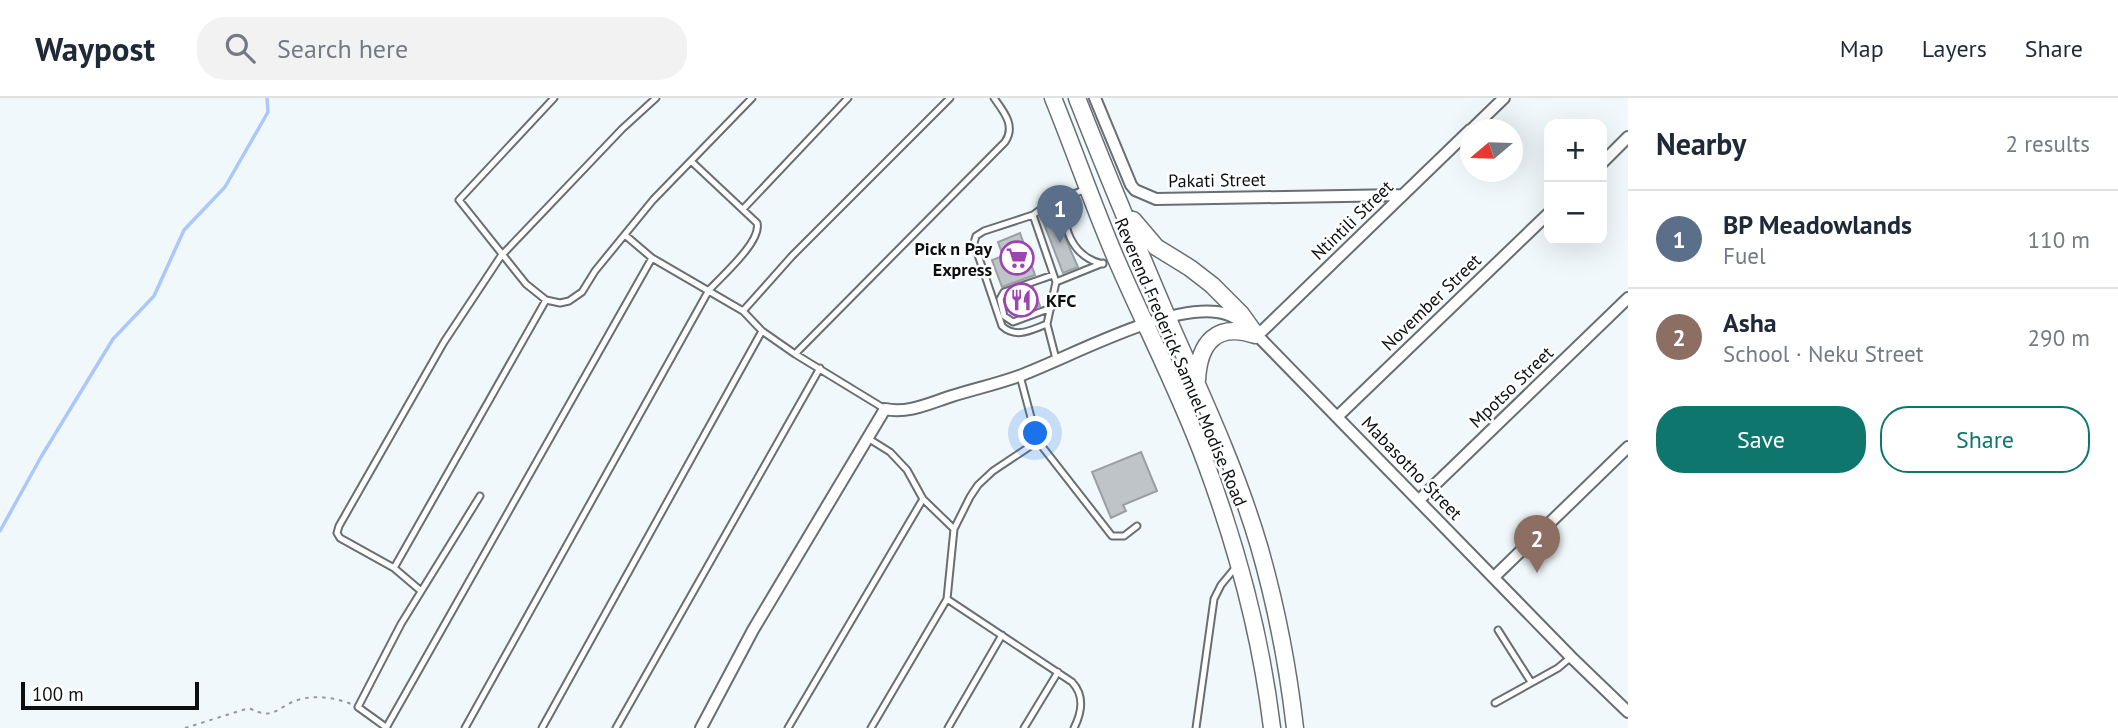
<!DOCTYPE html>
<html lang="en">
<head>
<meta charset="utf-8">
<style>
  :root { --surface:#fff; --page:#f2f2f3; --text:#1f2937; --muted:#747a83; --line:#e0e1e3; --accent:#0f766e }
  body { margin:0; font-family:"PT Sans",sans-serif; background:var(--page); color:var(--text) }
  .controls { position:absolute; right:21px; top:21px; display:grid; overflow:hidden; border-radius:14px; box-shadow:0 7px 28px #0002 }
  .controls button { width:63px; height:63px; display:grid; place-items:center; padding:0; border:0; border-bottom:2px solid var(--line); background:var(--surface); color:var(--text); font:35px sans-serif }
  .compass { position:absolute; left:1460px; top:21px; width:63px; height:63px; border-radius:50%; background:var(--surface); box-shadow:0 7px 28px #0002; rotate:251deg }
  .scale { position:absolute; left:21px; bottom:18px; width:178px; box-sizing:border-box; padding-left:7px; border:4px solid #0c0f10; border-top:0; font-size:19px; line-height:24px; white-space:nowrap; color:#0c0f10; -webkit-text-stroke:5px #fff; paint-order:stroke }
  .you { position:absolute; left:1036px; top:336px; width:24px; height:24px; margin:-18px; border:5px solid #fff; border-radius:50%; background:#1a73e8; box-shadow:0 0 0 10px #1a73e833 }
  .badge { display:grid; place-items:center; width:46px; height:46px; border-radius:50%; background:var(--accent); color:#fff; font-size:23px; font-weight:700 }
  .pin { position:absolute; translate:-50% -58px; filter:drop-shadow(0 2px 4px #0008) }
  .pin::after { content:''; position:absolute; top:37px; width:24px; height:21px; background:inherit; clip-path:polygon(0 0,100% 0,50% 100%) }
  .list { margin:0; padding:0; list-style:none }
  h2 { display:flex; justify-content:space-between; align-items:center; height:91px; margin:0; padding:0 28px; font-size:30px }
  h2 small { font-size:23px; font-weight:400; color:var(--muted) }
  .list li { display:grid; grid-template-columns:46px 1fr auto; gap:21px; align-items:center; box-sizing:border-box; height:98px; padding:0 28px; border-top:2px solid var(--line) }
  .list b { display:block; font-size:26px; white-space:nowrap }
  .list p { margin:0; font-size:23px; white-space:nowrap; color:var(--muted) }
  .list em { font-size:23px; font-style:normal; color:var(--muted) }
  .actions { display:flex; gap:14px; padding:21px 28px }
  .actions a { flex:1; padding:16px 0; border:2px solid var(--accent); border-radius:28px; text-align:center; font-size:24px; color:var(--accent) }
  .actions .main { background:var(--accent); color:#fff }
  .icon { flex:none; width:38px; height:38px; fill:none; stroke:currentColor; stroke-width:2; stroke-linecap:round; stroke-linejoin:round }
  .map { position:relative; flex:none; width:1628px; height:630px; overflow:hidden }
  header { display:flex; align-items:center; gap:42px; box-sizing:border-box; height:98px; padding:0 35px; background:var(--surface); border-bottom:2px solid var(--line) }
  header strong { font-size:33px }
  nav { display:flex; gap:38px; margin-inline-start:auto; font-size:24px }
  .search { width:490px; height:63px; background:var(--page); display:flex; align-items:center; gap:18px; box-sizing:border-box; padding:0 24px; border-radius:28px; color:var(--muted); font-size:26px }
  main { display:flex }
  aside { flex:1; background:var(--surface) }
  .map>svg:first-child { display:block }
</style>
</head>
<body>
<header>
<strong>Waypost</strong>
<div class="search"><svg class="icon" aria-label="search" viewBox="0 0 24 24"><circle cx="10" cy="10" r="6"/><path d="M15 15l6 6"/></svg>Search here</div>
<nav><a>Map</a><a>Layers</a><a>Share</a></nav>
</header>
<main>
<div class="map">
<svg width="1628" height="630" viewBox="0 0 1628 630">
  <rect width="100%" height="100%" fill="#f0f8fb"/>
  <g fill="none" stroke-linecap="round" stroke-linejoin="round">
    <path stroke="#acc8fb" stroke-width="3.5" d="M0 433 41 359 113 241 154 198 184 132 225 89 268 14 267 0"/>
  </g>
  <path fill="#bfc4c9" stroke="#9a9fa3" stroke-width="2" d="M1055 110 1066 142 1078 169 1063 175 1041 118Z
    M1020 135 1035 177 1002 189 992 162 1003 158 998 144Z
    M1033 189 1040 208 1016 216 1014 208 1008 210 1006 202 1008 198Z
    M1141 354 1157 393 1123 407 1126 413 1111 420 1092 374Z"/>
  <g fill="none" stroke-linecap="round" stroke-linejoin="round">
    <defs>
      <path id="service" d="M554 0 459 102 526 186 546 202 560 205 569 203 582 194 595 173 653 102 752 0
        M1068 99C1059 127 1072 159 1103 166
        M743 111 848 0
        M1033 117 984 133 976 138 974 145 1002 228C1016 241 1031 232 1047 226
        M625 137 652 160 743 213 762 233 795 256 885 311
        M1056 184 1103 165
        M1051 210 1013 224 1004 218 1000 201 1004 194 1053 177
        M743 213 792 158 950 0
        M795 256 1005 44C1016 28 1004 14 994 0
        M1056 261 1047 226 1056 184 1033 117 1045 108 1086 91
        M866 339 890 354 907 372 923 401 954 431
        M1037 342 1112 438H1124L1137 428
        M394 470 546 202
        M421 493 394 470 340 440 337 435 339 428 444 244 501 158 622 31 656 0
        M947 501 1072 584C1085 598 1082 614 1074 630
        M1498 532 1531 584
        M1495 605 1558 570 1571 559
        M386 630 652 160
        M387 630 358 609 401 526 480 398
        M465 630 709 192C722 178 762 143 757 125L691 63
        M542 630 762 233
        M616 630 820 270
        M788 630 923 401
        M871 630 947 501 954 431 970 399 978 387 993 373 1032 347 1037 342 1020 278
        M948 630 1002 537
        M1024 630 1058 574
        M1196 630 1214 501 1221 487 1235 470"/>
      <path id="minor" d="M1095 0 1131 87 1135 92 1156 101 1403 97
        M1471 32 1504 0
        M1602 65 1628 39
        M1257 238 1470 32
        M1337 319 1549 115
        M1419 402 1628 200
        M1494 479 1628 349
        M701 630 753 532 885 311C908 316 930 305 952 298 974 291 997 286 1019 278 1070 259 1164 207 1217 214 1233 216 1242 224 1254 234L1571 559 1628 614"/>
      <path id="secondary" d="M1053 0C1075 54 1094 110 1117 163 1146 230 1180 295 1205 363 1237 449 1261 538 1272 630
        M1077 0C1106 74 1137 148 1168 221 1201 296 1236 370 1259 448 1276 507 1288 569 1295 630
        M1133 122 1156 149 1190 170 1212 187 1241 216 1254 234
        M1197 282C1199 245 1216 224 1255 237"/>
    </defs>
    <use href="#service" stroke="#686e71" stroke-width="9"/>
    <use href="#minor" stroke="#686e71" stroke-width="14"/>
    <use href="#secondary" stroke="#686e71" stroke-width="19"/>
    <path stroke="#949a9d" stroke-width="2" stroke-dasharray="3.5 5" stroke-linecap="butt" d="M185 630 249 610C276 624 277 607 301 601 317 597 336 600 351 606"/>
    <use href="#service" stroke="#fff" stroke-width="5"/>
    <use href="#minor" stroke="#fff" stroke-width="10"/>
    <use href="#secondary" stroke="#fff" stroke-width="16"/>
  </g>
  <defs>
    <symbol id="supermarket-ring" viewBox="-11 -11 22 22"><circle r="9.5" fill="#fff" stroke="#9c44b0" stroke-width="1.5"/><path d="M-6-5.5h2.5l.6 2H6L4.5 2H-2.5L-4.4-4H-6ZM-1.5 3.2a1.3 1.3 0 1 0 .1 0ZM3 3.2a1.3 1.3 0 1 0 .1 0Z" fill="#9c44b0"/></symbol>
    <symbol id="restaurant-ring" viewBox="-11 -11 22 22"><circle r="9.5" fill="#fff" stroke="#9c44b0" stroke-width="1.5"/><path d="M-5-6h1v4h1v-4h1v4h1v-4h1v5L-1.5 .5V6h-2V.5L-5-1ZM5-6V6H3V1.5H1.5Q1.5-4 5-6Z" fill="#9c44b0"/></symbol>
  </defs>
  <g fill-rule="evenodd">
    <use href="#supermarket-ring" x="998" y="141" width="38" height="38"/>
    <use href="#restaurant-ring" x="1002" y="183" width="38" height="38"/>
  </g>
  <g text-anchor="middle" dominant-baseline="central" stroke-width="5" stroke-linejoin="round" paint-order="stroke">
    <g font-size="18" fill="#0c0f10" stroke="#fff">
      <text transform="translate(1217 82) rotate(-1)">Pakati Street</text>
      <text transform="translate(1352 122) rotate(-44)">Ntintili Street</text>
      <text transform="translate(1431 204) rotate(-44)">November Street</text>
      <text transform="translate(1181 264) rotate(67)">Reverend Frederick Samuel Modise Road</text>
      <text transform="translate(1511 289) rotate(-44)">Mpotso Street</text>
      <text transform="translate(1412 370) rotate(46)">Mabasotho Street</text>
    </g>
    <g font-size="18" font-weight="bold" fill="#0c0f10" stroke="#fff" text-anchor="end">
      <text x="992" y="150">Pick n Pay<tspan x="992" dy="21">Express</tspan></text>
      <text x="1046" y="202" text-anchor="start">KFC</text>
    </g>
  </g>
</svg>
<div class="controls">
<button>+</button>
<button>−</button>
</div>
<svg class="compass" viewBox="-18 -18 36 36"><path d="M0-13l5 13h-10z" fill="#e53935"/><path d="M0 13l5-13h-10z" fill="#747a83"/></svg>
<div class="scale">100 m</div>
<div class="you"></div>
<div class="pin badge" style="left:1060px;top:145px;background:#5c6f8a">1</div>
<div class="pin badge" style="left:1537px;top:475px;background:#8d6e63">2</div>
</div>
<aside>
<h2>Nearby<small>2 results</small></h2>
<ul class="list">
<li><span class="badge" style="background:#5c6f8a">1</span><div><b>BP Meadowlands</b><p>Fuel</p></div><em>110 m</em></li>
<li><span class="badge" style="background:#8d6e63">2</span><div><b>Asha</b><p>School · Neku Street</p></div><em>290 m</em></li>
</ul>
<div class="actions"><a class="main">Save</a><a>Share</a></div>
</aside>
</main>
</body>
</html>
